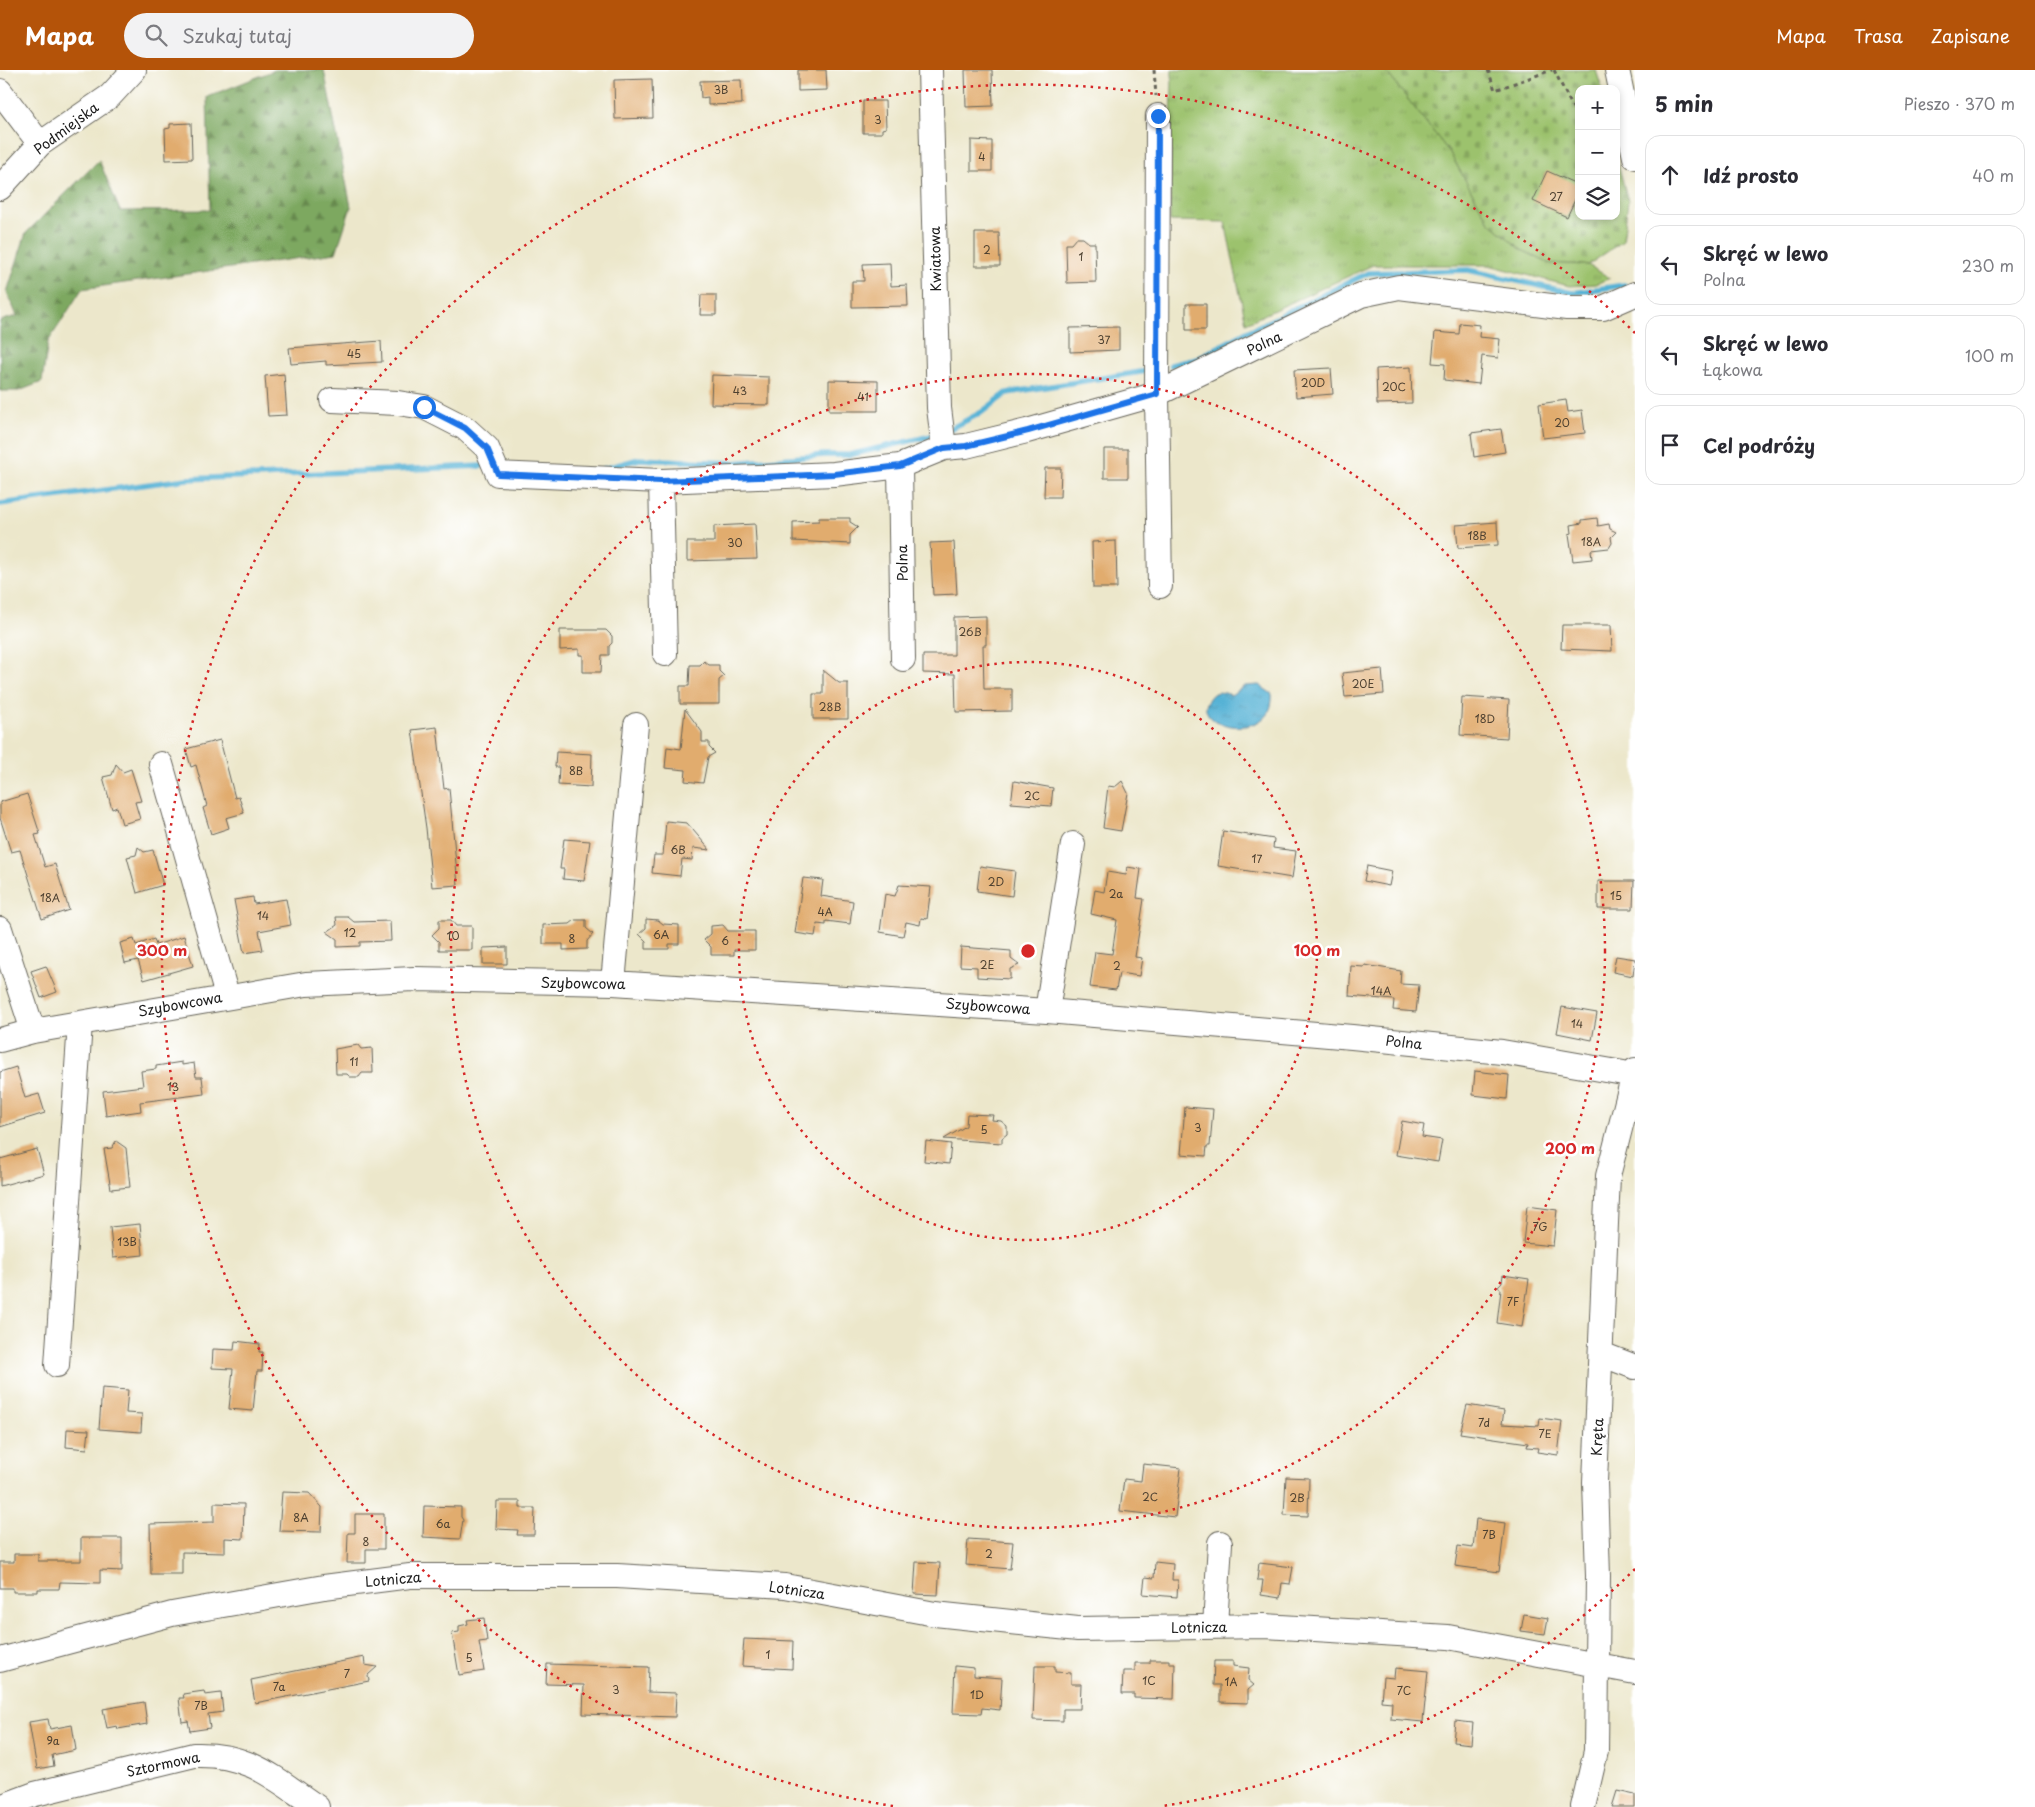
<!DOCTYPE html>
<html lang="pl">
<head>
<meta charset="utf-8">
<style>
  :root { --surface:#fff; --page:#f2f2f3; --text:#2b2b33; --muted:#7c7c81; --line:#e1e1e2; --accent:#b45309 }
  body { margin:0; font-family:"Playpen Sans",sans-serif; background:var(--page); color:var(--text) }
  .controls { position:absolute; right:15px; top:15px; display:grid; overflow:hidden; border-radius:10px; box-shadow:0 2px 8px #0003 }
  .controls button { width:45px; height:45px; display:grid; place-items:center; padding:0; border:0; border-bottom:1px solid var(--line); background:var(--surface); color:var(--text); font:25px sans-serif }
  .stop { position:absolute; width:15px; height:15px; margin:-11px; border:4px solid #1a73e8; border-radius:50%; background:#fff }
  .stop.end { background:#1a73e8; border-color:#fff; box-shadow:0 1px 5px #0008 }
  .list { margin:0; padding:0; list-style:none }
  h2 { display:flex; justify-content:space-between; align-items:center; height:65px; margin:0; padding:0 20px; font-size:21px }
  h2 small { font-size:16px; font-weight:400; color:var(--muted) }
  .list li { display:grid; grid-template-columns:32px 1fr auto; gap:15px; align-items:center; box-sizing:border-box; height:80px; margin:0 10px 10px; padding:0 10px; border:1px solid var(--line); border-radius:15px }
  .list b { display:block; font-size:19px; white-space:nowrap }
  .list p { margin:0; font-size:16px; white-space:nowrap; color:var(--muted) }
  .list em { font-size:16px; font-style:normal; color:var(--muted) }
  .icon { flex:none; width:28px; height:28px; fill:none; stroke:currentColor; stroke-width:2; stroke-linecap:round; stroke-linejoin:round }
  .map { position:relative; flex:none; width:1635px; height:1737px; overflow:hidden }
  header { display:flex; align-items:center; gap:30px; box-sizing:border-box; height:70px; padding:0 25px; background:var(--accent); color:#fff }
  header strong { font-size:24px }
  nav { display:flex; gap:28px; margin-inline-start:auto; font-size:18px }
  .search { width:350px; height:45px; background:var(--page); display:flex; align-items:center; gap:12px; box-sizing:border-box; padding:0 18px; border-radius:28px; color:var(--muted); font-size:19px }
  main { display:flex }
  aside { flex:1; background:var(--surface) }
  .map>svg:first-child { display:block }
</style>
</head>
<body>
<header>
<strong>Mapa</strong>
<div class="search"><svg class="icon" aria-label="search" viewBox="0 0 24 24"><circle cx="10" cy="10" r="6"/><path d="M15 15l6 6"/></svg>Szukaj tutaj</div>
<nav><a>Mapa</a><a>Trasa</a><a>Zapisane</a></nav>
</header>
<main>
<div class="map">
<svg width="1635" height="1737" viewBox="0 0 1635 1737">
  <defs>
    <pattern id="grass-tufts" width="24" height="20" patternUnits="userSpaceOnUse" patternTransform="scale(1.25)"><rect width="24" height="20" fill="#9cc26d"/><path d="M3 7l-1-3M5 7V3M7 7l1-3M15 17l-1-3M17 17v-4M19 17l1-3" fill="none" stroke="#86a65e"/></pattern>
    <pattern id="forest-firs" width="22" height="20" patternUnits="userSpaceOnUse" patternTransform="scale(1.25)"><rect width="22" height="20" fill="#7da860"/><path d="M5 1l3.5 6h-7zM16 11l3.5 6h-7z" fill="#66884e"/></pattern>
    <pattern id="cemetery-stones" width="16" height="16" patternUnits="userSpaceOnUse" patternTransform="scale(1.25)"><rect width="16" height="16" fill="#9cc26d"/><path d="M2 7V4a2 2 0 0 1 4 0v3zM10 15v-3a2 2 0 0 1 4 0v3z" fill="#86a65e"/></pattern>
    <pattern id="water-ripples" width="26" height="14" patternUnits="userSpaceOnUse" patternTransform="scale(1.25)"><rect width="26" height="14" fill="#57b2d5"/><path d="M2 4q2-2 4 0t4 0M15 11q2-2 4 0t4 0" fill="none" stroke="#4b98b6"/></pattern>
  </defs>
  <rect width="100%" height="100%" fill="#fff"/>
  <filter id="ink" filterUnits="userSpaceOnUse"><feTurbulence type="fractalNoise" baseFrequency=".02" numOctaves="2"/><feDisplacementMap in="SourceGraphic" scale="10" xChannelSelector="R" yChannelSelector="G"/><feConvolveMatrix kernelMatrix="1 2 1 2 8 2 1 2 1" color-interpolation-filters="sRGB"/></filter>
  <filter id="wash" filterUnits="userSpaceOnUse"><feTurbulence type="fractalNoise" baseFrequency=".0096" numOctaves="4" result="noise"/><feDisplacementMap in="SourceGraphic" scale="20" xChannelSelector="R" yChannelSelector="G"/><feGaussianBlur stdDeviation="1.12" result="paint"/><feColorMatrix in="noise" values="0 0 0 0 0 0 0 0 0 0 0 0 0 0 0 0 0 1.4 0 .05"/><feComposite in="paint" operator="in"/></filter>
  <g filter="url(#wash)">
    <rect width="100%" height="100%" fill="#ece7cb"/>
    <path fill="url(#grass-tufts)" stroke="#5c6f44" d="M1172 0H1385L1450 83 1489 152 1522 180 1548 193 1588 195 1610 208 1596 214 1569 216 1489 195H1373L1246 253 1225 152 1170 151Z"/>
    <path fill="url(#forest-firs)" stroke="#4c623e" d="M275 0H324L351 137 336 183 82 219 48 272 42 312 19 321H0V251L17 246 7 222 26 163 99 90 120 141 210 140 207 27Z"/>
    <path fill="url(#cemetery-stones)" stroke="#5c6f44" d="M1385 0H1596L1602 19H1579V146H1616V87L1628 131 1623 171 1588 195 1548 193 1522 180 1489 152 1450 83Z"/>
    <path fill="url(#water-ripples)" stroke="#3a6778" d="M1259 615 1272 624C1276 675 1186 658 1210 627 1215 620 1223 622 1231 625L1245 616Z"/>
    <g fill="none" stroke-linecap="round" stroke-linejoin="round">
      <path stroke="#57b2d5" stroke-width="5.5" d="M1171 295 1196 289 1249 261 1368 203 1468 200 1572 223 1624 215
        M952 358 982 342 1007 323 1147 301
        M603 399 639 389 733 393 824 385H849L931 366
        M0 434 187 409 482 396"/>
    </g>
    <g id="blocks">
      <path fill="#e1ac6e" d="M798 0H826L827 20 798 21Z
        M965 0H992L993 36 966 37Z
        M652 9 653 48 615 49 614 10Z
        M741 10 742 34 708 35V27L701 28 700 11Z
        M863 31H885L886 58 882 59V63H863Z
        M191 53 192 89 166 90 165 59 170 58V54Z
        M971 70 992 71V101H971Z
        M1547 101 1579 115V121L1567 147 1533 131Z
        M975 163H999L1000 196H975Z
        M1076 168H1083L1089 173H1095L1096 212 1067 213 1066 174H1071Z
        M890 193 891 216 907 215 908 236 852 237V211H864L863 194Z
        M701 225H716V245H700Z
        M1186 234H1206V260H1186Z
        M1460 253 1480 255 1479 267 1500 269 1498 288 1482 286 1479 314 1444 310 1445 294 1432 293 1435 262 1459 264Z
        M1119 257V280L1070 282V258Z
        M381 271 382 292 326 295V291L291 294 289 278Z
        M1411 297 1412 333 1377 334 1376 299Z
        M1331 298 1333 324 1296 327 1294 300Z
        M284 304 287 345 268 346 265 306Z
        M712 305 769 307V335L711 334Z
        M829 310 878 311V341H829Z
        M1566 330 1568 342 1582 340 1585 363 1543 368 1539 334Z
        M1501 359 1505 382 1474 387 1471 363Z
        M1104 379H1128V408H1104Z
        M1045 398H1061L1060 427H1044Z
        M819 448H850V452L858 457 850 465V474L793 471V452L819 451Z
        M1597 448 1598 456 1609 454 1610 459 1616 462 1611 467 1612 473 1609 478 1591 480 1592 489 1573 491 1569 464 1572 463 1571 455 1582 453V450Z
        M1497 452 1498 475 1458 478 1456 455Z
        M755 454 757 489 687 491V472H714V456Z
        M1116 471 1117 518H1093L1092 472Z
        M954 472 957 524 933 525 930 473Z
        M986 546V575H983L984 619H1012V641L956 642 955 604 923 603V585H954V547Z
        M1562 555H1611L1612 581 1561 579Z
        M560 560H606L612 566V573L609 576V585H602L601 602H583V585H579V579L560 580Z
        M704 591 709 595H719V601L724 606 719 610V634H680V616H689L690 595H700Z
        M1382 599 1384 624 1345 627 1342 603Z
        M823 600 839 613H848V649H813V624H823Z
        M1462 627 1509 630 1507 668 1460 665Z
        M685 639 702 662V672H709V677L715 683 708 687 703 713 685 711 686 700 665 698 667 677 681 679Z
        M437 657 444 719 449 718 458 815 432 817 426 758 412 660Z
        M220 670 235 728 239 727 244 743 226 748 229 758 211 764 203 738 207 736 196 695 191 697 186 679Z
        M556 682 592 684 591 717 558 715 559 697H555Z
        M116 694 123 702 131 699 141 731 135 732 140 749 122 754 117 737 112 739 103 707 112 705Z
        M1014 711 1053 718 1051 736 1011 733Z
        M1122 711 1128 723 1121 761 1103 758 1108 716 1115 717Z
        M27 724 40 764 35 765 45 797 55 794 69 840 42 849 20 780 11 782 0 748V732Z
        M666 751 687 753 710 780 693 778 692 790 682 789 680 806 652 803 654 785H663Z
        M1223 761 1274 769 1273 778 1296 781 1292 808 1218 796Z
        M564 769 590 771 584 811 563 809 564 799H560Z
        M138 777 144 782 153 780 163 815 137 823 127 787 136 785Z
        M980 796 1015 801 1012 826 977 821Z
        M1367 796 1392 801 1389 816 1364 811Z
        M1127 797 1141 799 1137 828 1144 829 1135 887 1142 888 1139 906 1119 903 1116 920 1090 917 1095 882 1112 884 1117 850 1091 844 1095 820 1104 822 1107 802 1126 805Z
        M803 808 823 810 821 826 853 831 850 854 826 851V855L817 854 815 866 795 863Z
        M1598 811H1634L1633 839H1598Z
        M899 815 931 817 927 849 921 848 920 855 906 852 903 866 880 862 885 824 895 826Z
        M253 827 254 834 286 829 291 855 259 861 263 880 244 883 234 830Z
        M336 847H348L354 852 390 851 391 871 360 872V876L337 877V869L327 862 337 855Z
        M646 849 658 850 663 854 679 855V874H669V879H646V871L639 864 646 858Z
        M439 850H451L456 856H472V880H439V872L432 865 439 858Z
        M575 850H586V858L593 864 587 871V879L563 880V874H543V855L570 854Z
        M723 855 728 861H755V880H734V885H711V877L704 870 711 864V856Z
        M184 866 193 896 144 910 138 890 125 893 120 873 134 869 136 875 154 869 156 875Z
        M507 877V894H483V878Z
        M961 877 1011 881V889L1019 895 1010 899V909L977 907V897L960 896Z
        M1616 886 1635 889 1633 906 1613 902Z
        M1365 895 1401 901 1400 914 1419 915 1416 942 1393 940 1394 930 1349 926 1351 896 1364 897Z
        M46 896 57 922 41 928 31 901Z
        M1562 937 1597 943 1592 970 1557 963Z
        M358 975 361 979 372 978 373 1003H362L359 1007H350L347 1004H336L335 979Z
        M182 992V995L194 993 196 1007H202L204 1024 140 1032 141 1041 106 1046 103 1021 143 1016 141 1001 156 999V996Z
        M16 997 25 1028 39 1024 45 1043 0 1057V1002Z
        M1475 1001 1509 1005 1507 1029 1473 1025Z
        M1185 1037 1213 1039 1210 1076H1207L1206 1086 1181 1084Z
        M967 1044 993 1045 992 1050 1001 1051 1007 1056V1064L1002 1068V1073L944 1069 966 1056Z
        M1402 1051 1424 1055 1422 1067 1442 1070 1438 1092 1396 1085Z
        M116 1071 126 1078 130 1117 111 1119 104 1079 112 1078Z
        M926 1071 951 1074 949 1094 924 1091Z
        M37 1079 44 1104 0 1116V1089Z
        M1527 1136 1557 1140 1553 1176 1523 1173Z
        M140 1154 143 1185 113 1188 110 1157Z
        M1503 1205 1529 1209 1522 1257 1497 1253 1501 1220 1498 1216 1502 1212Z
        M235 1271 260 1274 259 1282H263L262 1301H257L253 1341 229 1339 233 1299 212 1298 213 1279 234 1280Z
        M102 1318 128 1320 126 1343 142 1344 141 1362 99 1359Z
        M1467 1335 1504 1341 1502 1354 1539 1356 1540 1348 1562 1351 1558 1385 1537 1382 1538 1378 1527 1377 1528 1373 1460 1363Z
        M67 1359 89 1360 87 1379 66 1377Z
        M1143 1394 1181 1398 1175 1447 1120 1441 1124 1409 1141 1411Z
        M1286 1407 1309 1408 1308 1446 1284 1445Z
        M282 1422 309 1423 322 1437 321 1462 279 1461Z
        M497 1431H520V1438H535L534 1465H517L518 1460 496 1459Z
        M214 1433 244 1434 243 1469 225 1468V1483L182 1482V1504H151L150 1454 214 1452Z
        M424 1436 461 1437V1447L463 1450 460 1469 423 1467Z
        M355 1444H384V1479H366V1493H347L348 1463H355Z
        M1476 1449 1505 1453 1499 1502 1455 1496 1458 1476 1473 1478Z
        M81 1468H122V1501L100 1500V1513L60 1512 59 1519H38V1522H13V1518H0V1492H14V1484H38V1491H81Z
        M968 1469 1013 1472 1010 1499 966 1495Z
        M916 1492 940 1493 938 1525 914 1524Z
        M1155 1492 1173 1494 1172 1510H1178L1177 1527 1143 1524 1145 1507 1154 1508Z
        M1259 1493 1293 1497 1290 1514 1282 1513 1280 1528 1261 1525 1263 1510H1257Z
        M1524 1544 1548 1548 1545 1564 1521 1561Z
        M484 1548 487 1571 479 1572 484 1601 459 1605 452 1563 459 1562V1556L468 1554 467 1550Z
        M744 1569 793 1571 792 1599 742 1596Z
        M364 1587 365 1595 377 1597 368 1605 369 1611 255 1633 251 1610Z
        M1150 1590H1169V1593H1175L1174 1629 1134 1628V1624H1122L1123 1601H1135V1593H1150Z
        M1214 1591H1233V1596L1249 1598 1248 1610 1254 1615 1248 1620V1633L1220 1632V1615H1213Z
        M547 1594 649 1597 648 1622 676 1623 675 1647 583 1644 584 1615 546 1614Z
        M955 1596 974 1598V1606L1002 1608 1000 1640 982 1638 981 1644 953 1643Z
        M1035 1596H1055V1602L1071 1603V1614H1081L1080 1639H1063V1651L1033 1650Z
        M1395 1598 1428 1601 1423 1652 1391 1649 1392 1632 1381 1631 1383 1607 1394 1608Z
        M204 1621 205 1625 221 1623 223 1642 208 1644 210 1658 190 1661 188 1651 182 1652 179 1628H184L183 1624Z
        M144 1632 147 1654 118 1659 117 1656 107 1658 103 1639Z
        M48 1649 50 1659 72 1655 76 1680 52 1685 54 1696 37 1699 29 1652Z
        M1455 1651 1473 1653 1471 1674 1453 1672Z
        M1617 1721 1635 1725V1737H1612Z"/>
    </g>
  </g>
  <g filter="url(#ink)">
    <use href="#blocks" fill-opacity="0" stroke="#656359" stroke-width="1"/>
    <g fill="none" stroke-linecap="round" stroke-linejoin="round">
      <defs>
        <path id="minor" d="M930 0 939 338 944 378
          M1617 0 1635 87
          M0 21 40 74
          M1158 46 1157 324 1160 516
          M0 118 40 74 110 26 134 0
          M332 330 398 333 424 337 465 358 487 378 498 404 661 411 834 404 900 396 944 378 966 376 1027 361 1157 324 1361 225 1399 217 1567 238H1603L1635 224
          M900 396 903 589
          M661 411 665 584
          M161 694 227 926
          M0 859 33 961
          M613 913 636 655
          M1047 941 1073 774
          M0 970 33 961 306 914 414 909 613 913 1047 941 1352 967 1502 982 1635 1005
          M1601 1284 1635 1297
          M57 1295 80 953
          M1215 1556 1220 1473
          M0 1590 172 1544 324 1517 410 1506H617L785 1516 935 1544 1078 1559 1264 1556 1448 1567 1635 1602
          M0 1737 35 1724 194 1685C249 1683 274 1708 317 1737
          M1583 1737 1596 1681 1598 1506 1595 1412 1608 1106 1635 1000"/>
      </defs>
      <use href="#minor" stroke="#656359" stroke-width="26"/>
      <path stroke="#656359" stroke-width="3" stroke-dasharray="4 4" stroke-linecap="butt" d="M1154 0 1156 26
        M1488 0 1495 20 1552 0
        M1554 0 1572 36 1579 45
        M1578 141 1579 140"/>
      <use href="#minor" stroke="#fff" stroke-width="24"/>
    </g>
  </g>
  <g fill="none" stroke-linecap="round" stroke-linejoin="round" filter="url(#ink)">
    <path stroke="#1a73e8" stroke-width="6" d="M424 337 465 358 487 378 498 404 661 411 834 404 900 396 944 378 966 376 1028 361 1157 324 1158 46"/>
  </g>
  <g fill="none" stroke="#d62828" stroke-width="2.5" stroke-dasharray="2.5 5">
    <circle cx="1028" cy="881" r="289"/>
    <circle cx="1028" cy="881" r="577"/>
    <path d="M1635 1499A866 866 0 0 1 1163 1736M893 1736A866 866 0 1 1 1635 263"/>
  </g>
  <g text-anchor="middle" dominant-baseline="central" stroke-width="5" stroke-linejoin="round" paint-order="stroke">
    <g font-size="11" fill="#4d4030">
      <text x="721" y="19">3B</text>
      <text x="878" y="49">3</text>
      <text x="982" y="86">4</text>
      <text x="1556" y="126">27</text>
      <text x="987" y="179">2</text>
      <text x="1081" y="186">1</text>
      <text x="1104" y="269">37</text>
      <text x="354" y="283">45</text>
      <text x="1313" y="312">20D</text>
      <text x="1394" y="316">20C</text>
      <text x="740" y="320">43</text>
      <text x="863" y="326">41</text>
      <text x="1562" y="352">20</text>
      <text x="1477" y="465">18B</text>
      <text x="1591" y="471">18A</text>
      <text x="735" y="472">30</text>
      <text x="970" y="561">26B</text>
      <text x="1363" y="613">20E</text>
      <text x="830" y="636">28B</text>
      <text x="1485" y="648">18D</text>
      <text x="576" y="700">8B</text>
      <text x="1032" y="725">2C</text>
      <text x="678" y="779">6B</text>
      <text x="1257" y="788">17</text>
      <text x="996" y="811">2D</text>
      <text x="1116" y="823">2a</text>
      <text x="1616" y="825">15</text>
      <text x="50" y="827">18A</text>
      <text x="825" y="841">4A</text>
      <text x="263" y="845">14</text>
      <text x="350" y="862">12</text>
      <text x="661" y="864">6A</text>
      <text x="453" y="865">10</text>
      <text x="572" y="868">8</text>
      <text x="725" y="870">6</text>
      <text x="987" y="894">2E</text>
      <text x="1117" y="895">2</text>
      <text x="1381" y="920">14A</text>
      <text x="1577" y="953">14</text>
      <text x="354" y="991">11</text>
      <text x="173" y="1016">13</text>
      <text x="1198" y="1057">3</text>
      <text x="984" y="1059">5</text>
      <text x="1540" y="1156">7G</text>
      <text x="127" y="1171">13B</text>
      <text x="1513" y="1231">7F</text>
      <text x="1484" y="1352">7d</text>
      <text x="1545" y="1363">7E</text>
      <text x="1150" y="1426">2C</text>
      <text x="1297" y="1427">2B</text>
      <text x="301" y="1447">8A</text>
      <text x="443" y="1453">6a</text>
      <text x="1489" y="1464">7B</text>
      <text x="366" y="1471">8</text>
      <text x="989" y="1483">2</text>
      <text x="768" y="1584">1</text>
      <text x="469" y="1587">5</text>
      <text x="347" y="1603">7</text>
      <text x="1149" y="1610">1C</text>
      <text x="1231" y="1611">1A</text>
      <text x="279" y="1616">7a</text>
      <text x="616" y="1619">3</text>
      <text x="1404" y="1620">7C</text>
      <text x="977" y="1624">1D</text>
      <text x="201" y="1635">7B</text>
      <text x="53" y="1670">9a</text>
    </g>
    <g font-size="14" fill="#1c1c1c" stroke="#fff">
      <text transform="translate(66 58) rotate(-37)">Podmiejska</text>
      <text transform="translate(935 189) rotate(-91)">Kwiatowa</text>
      <text transform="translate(1264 273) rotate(-26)">Polna</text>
      <text transform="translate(902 493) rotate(-91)">Polna</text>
      <text transform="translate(583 913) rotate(1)">Szybowcowa</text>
      <text transform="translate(180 934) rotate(-10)">Szybowcowa</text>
      <text transform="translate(988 936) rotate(4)">Szybowcowa</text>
      <text transform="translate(1404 972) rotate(6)">Polna</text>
      <text transform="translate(1597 1367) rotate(-87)">Kręta</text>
      <text transform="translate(393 1509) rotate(-5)">Lotnicza</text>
      <text transform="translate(797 1520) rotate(8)">Lotnicza</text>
      <text transform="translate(1199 1557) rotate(-1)">Lotnicza</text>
      <text transform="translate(163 1694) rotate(-12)">Sztormowa</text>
    </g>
  </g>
  <circle cx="1028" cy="881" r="8" fill="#d62828" stroke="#fff" stroke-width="2.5"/>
  <g font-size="15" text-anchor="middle" font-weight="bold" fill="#d62828" stroke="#fff" stroke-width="5" stroke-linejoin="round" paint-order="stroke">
    <text x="1317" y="886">100 m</text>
    <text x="162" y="886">300 m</text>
    <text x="1570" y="1084">200 m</text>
  </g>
</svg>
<div class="controls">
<button>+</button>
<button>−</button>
<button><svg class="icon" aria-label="layers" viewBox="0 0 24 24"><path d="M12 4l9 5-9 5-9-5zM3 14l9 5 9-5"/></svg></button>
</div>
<div class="stop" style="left:424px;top:337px"></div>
<div class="stop end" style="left:1158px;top:46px"></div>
</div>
<aside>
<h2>5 min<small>Pieszo · 370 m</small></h2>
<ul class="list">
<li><svg class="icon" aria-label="ahead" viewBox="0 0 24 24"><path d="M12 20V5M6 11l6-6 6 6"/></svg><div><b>Idź prosto</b></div><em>40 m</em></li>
<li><svg class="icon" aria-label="left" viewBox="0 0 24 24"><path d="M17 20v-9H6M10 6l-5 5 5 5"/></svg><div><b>Skręć w lewo</b><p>Polna</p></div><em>230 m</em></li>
<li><svg class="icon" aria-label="left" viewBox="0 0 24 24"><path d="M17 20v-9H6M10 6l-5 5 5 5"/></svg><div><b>Skręć w lewo</b><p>Łąkowa</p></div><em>100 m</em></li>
<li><svg class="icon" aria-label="arrive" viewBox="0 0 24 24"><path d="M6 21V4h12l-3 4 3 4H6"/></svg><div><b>Cel podróży</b></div></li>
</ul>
</aside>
</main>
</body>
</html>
